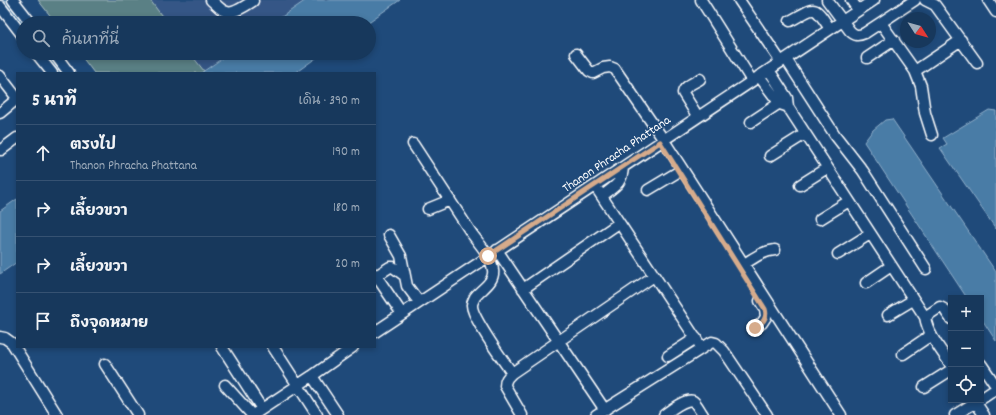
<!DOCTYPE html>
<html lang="th">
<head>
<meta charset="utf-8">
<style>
  :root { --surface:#17385c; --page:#244365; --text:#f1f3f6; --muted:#9eacbb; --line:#365272 }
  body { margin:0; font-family:Dekko,"Playpen Sans Thai",sans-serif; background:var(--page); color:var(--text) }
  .controls { position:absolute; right:12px; bottom:12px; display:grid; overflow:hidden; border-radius:0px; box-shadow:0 2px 6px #0003 }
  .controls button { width:36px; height:36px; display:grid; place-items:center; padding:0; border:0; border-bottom:1px solid var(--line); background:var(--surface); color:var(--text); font:20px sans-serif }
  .compass { position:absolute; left:900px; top:12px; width:36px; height:36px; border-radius:50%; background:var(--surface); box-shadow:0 2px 6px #0003; rotate:126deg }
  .stop { position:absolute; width:12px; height:12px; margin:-9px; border:3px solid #d6ab8b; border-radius:50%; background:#fff }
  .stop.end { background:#d6ab8b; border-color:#fff; box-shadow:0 1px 4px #0008 }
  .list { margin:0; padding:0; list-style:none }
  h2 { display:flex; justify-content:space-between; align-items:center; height:52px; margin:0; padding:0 16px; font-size:17px }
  h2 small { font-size:13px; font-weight:400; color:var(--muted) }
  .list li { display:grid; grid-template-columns:26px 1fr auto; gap:12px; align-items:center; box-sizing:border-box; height:56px; padding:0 16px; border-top:1px solid var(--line) }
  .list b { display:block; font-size:15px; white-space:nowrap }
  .list p { margin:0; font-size:13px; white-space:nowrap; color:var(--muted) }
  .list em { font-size:13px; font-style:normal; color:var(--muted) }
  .icon { flex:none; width:22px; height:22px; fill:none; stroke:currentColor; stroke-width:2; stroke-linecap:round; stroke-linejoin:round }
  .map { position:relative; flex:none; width:996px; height:415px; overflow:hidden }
  .search { position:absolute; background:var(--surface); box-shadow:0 2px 6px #0003; left:16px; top:16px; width:360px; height:44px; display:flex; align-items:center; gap:10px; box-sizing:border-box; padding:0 14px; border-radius:22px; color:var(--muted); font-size:15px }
  .panel { position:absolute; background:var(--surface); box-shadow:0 2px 6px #0003; left:16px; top:72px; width:360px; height:276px; border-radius:0px }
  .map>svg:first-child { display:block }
</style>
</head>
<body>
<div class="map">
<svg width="996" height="415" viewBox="0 0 996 415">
  <rect width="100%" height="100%" fill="#1f4a7a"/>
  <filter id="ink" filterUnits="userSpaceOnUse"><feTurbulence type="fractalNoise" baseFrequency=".025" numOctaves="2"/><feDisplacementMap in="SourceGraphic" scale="8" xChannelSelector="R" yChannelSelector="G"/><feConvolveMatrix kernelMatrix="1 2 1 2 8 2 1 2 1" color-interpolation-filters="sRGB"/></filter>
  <g filter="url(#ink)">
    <path fill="#355786" d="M150 0H306L273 23H167Z
      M190 53H230L204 71Z"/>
    <path fill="#5a8085" stroke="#acc0c2" d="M38 0H150L167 23H56Z
      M79 53H190L204 71 201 73H94Z"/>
    <path fill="#487ba6" stroke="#91b0ca" d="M306 0H400L367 23H273Z
      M230 53H323L295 73H201Z
      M989 110 996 111V229L940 148 947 144 943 138Z
      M892 119 996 272V341L981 318V298H967L864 142 873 130 885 120Z
      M17 199V262L0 274V211Z"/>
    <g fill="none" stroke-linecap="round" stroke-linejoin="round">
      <path stroke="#487ba6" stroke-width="8" d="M5 0 23 24
        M45 53 60 73"/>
      <defs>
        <path id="minor" d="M13 0 31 23
          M211 0C216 4 221 11 227 12 233 14 247 5 253 1
          M701 0 752 81
          M739 0 781 62
          M827 0 850 31C855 36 858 36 865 33L915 0
          M851 0 858 10
          M925 0 935 5 977 63
          M988 0 996 12
          M0 6 23 36
          M790 21C816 7 813 3 830 29
          M881 23 915 71
          M36 53 52 73
          M54 53 69 73
          M576 54 589 71 593 73 603 68 610 67 615 69 663 139 841 415
          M867 58 894 40
          M786 59 835 135 863 171 926 269
          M769 70 787 98 788 107 925 317C928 335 941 350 951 365
          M0 76 17 98
          M759 76 780 104 786 106
          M0 113 17 99
          M698 117 683 93C684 86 694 83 700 79
          M751 122 787 98
          M932 135 925 113 921 86 915 71 961 40
          M413 144C432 173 451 202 470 231 478 243 491 255 493 270 495 282 481 289 475 297 474 299 472 303 472 305 471 316 504 362 512 373
          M1 150 17 138
          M770 156 805 134
          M800 185 827 168
          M595 186 702 348
          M648 190 678 172
          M602 196C615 186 622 184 623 167
          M428 209 450 200
          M820 219 849 201
          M389 235 401 256 407 286 419 302
          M497 250 605 410
          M838 254 870 234
          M744 264C754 258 763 251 775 250
          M375 274 402 314
          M376 276 390 267H393L405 276
          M866 283 891 266
          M523 289 619 223
          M888 315 913 300
          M925 317 940 307 944 309 951 319
          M755 328 762 323 766 317 765 309 760 301
          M375 332 874 0
          M0 337 5 338 12 343 57 415
          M222 347 262 409
          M273 347 317 415
          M903 354 931 335
          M668 356 696 338
          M105 364 138 415
          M981 364 996 386
          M312 376 338 415
          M225 385 252 415
          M924 387 951 370
          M981 399 996 389
          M974 400 984 415
          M253 415 312 376 353 347
          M522 415 505 386C505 380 507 378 512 373L654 276
          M596 415 712 342 716 343 724 351 767 415
          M664 415C669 411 687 397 693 401 697 404 700 411 703 415
          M955 415 979 400"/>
      </defs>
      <use href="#minor" stroke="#fff" stroke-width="13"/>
      <use href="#minor" stroke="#1f4a7a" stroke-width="10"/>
    </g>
  </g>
  <g fill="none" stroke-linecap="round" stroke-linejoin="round" filter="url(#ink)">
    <path stroke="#d6ab8b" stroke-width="5" d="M488 256 660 142 765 309C768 319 762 323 755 328"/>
  </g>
  <g text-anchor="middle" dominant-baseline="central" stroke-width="3" stroke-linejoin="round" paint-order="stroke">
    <g font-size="13" fill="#fff" stroke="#1f4a7a">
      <text transform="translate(617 155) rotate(-34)">Thanon Phracha Phattana</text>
    </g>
  </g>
</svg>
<div class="controls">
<button>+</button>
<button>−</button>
<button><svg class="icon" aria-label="locate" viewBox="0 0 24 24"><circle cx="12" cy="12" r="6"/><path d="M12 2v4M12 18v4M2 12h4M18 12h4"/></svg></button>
</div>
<svg class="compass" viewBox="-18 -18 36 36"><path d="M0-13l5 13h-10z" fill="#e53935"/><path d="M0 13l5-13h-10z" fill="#9eacbb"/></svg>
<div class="stop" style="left:488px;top:256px"></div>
<div class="stop end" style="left:755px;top:328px"></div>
<div class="search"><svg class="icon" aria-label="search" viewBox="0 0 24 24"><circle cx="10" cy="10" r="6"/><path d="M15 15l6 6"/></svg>ค้นหาที่นี่</div>
<section class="panel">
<h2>5 นาที<small>เดิน · 390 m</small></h2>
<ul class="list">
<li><svg class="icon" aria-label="ahead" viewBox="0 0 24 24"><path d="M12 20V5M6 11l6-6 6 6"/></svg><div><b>ตรงไป</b><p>Thanon Phracha Phattana</p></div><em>190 m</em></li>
<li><svg class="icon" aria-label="right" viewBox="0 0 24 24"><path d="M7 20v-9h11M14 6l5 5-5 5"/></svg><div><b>เลี้ยวขวา</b></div><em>180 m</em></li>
<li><svg class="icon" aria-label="right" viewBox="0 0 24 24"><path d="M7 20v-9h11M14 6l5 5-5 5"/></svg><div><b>เลี้ยวขวา</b></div><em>20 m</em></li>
<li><svg class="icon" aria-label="arrive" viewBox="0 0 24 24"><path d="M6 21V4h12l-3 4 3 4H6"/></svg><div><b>ถึงจุดหมาย</b></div></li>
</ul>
</section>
</div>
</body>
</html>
